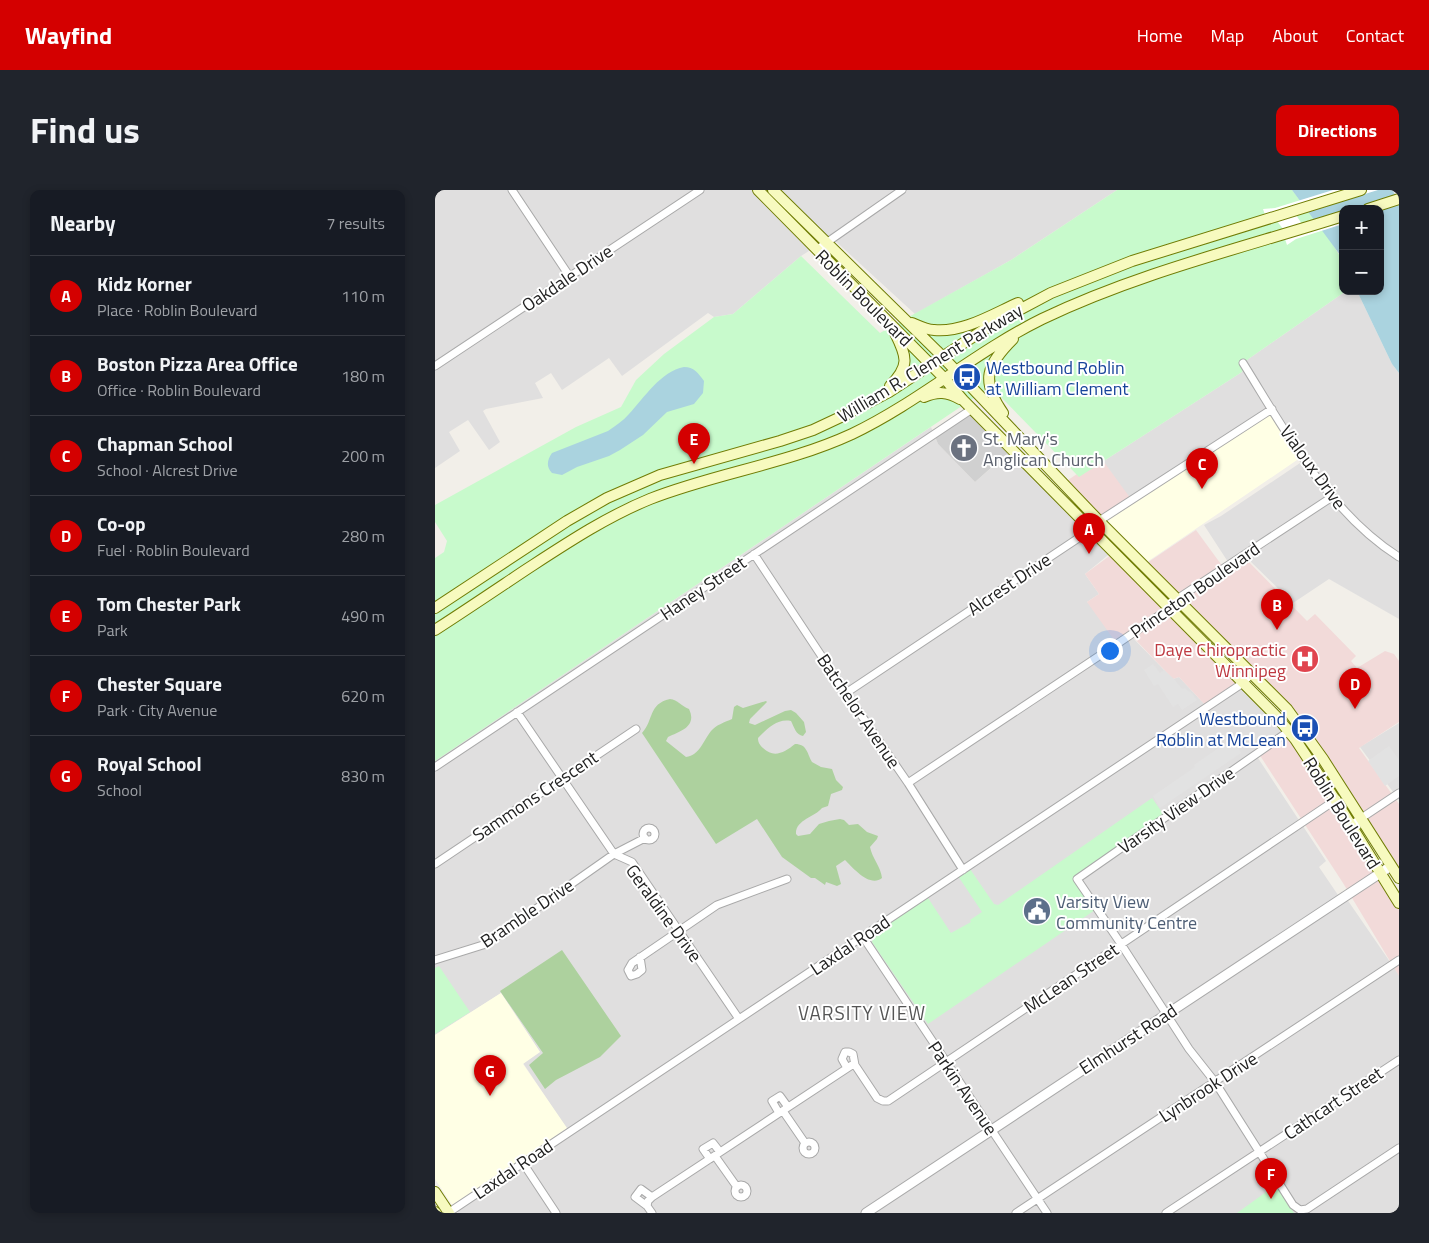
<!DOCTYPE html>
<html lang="en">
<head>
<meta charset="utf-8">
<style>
  :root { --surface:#171b24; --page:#20242c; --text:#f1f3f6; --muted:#9ea1a6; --line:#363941; --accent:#d40000 }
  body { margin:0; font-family:"Titillium Web",sans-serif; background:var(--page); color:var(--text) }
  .controls { position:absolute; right:15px; top:15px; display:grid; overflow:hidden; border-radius:10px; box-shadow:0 2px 8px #0003 }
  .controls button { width:45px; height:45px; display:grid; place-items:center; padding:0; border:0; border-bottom:1px solid var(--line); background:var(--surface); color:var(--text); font:25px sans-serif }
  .you { position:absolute; left:674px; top:460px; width:18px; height:18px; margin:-12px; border:4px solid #fff; border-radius:50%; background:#1a73e8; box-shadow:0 0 0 8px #1a73e833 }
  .badge { display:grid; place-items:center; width:32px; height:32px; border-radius:50%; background:var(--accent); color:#fff; font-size:16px; font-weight:700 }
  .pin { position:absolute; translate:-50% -41px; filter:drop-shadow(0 1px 2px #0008) }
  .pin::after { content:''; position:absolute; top:26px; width:18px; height:15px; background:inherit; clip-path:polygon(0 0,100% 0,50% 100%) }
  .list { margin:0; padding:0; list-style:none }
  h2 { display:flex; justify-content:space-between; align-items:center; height:65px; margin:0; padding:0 20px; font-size:21px }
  h2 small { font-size:16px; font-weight:400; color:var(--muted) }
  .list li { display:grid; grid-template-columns:32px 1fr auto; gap:15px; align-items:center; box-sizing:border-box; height:80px; padding:0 20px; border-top:1px solid var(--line) }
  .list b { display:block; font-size:19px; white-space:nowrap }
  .list p { margin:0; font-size:16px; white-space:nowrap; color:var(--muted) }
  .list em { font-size:16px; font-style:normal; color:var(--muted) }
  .map { position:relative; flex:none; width:964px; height:1023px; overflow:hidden; border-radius:10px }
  header { display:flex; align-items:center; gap:30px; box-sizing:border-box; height:70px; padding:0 25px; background:var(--accent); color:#fff }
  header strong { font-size:24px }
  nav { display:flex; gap:28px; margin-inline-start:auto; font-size:18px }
  .intro { display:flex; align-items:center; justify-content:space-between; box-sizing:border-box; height:120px; padding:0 30px }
  h1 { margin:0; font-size:35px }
  .button { padding:12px 22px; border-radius:10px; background:var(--accent); color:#fff; font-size:18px; font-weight:700 }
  main { display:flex; gap:30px; padding:0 30px }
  aside { flex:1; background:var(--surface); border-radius:10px; box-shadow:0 2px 8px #0003 }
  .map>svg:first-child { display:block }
</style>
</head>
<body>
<header>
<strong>Wayfind</strong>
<nav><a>Home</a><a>Map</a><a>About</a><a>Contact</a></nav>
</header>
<div class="intro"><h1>Find us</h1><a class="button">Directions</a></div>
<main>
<aside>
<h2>Nearby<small>7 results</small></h2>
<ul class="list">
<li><span class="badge">A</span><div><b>Kidz Korner</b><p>Place · Roblin Boulevard</p></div><em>110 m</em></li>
<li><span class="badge">B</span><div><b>Boston Pizza Area Office</b><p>Office · Roblin Boulevard</p></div><em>180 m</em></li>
<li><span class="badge">C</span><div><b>Chapman School</b><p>School · Alcrest Drive</p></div><em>200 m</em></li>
<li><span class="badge">D</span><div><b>Co-op</b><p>Fuel · Roblin Boulevard</p></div><em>280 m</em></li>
<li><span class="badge">E</span><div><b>Tom Chester Park</b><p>Park</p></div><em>490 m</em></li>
<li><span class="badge">F</span><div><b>Chester Square</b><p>Park · City Avenue</p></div><em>620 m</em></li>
<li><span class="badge">G</span><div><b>Royal School</b><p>School</p></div><em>830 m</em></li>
</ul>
</aside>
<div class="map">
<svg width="964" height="1023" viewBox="0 0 964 1023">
  <rect width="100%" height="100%" fill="#f2efe9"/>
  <path fill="#e0dfdf" d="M0 0H682L576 70 480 124 396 47 366 66 298 124 279 127 273 123 187 186 174 168 127 200 116 183 100 193 108 208 51 219 48 221 65 252 54 260 33 230 14 242 25 261 0 278Z
    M911 101H922L957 174 964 183V429L894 389 858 413 810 366 795 375 769 335 786 326 868 271 835 219 664 331 644 287 807 182 812 170Z
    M496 237 503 254 540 292 577 260 678 361 650 384 664 404 652 412 695 445 738 489 744 487 773 518 807 494 851 541 821 565 891 671 884 677 903 705 907 702 964 785V1023H23L20 1019 134 942 88 873 105 862 66 803 0 845V571Z
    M964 533V610L925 557Z"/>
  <path fill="#f2dad9" d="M666 268 696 309 665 329 630 292Z
    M761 340 788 377 742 408 709 375Z
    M677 364 807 494 773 518 744 487 738 489 696 445 682 454 652 412 664 404 650 384Z
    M810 368 872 431 880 424 921 466 916 471 922 478 950 461 959 464 964 471V532L924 558 964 614V686L872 541 745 409Z
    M854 544 964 714V786L908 693 824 564Z"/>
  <path fill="#ffffe5" d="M835 221 865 268 709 374 666 331Z
    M66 803 105 862 88 874 132 938 17 1015 0 989V845Z"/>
  <path fill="#d0d0d0" d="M534 221 574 262 540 292 503 254 499 244Z"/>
  <path fill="#add19e" d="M235 509C243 510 246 516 254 519 262 536 247 541 233 547L231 551 251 567C265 565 268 551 276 541 281 535 290 532 297 529L299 517 302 515 308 518 331 511 332 512 315 529 314 533 320 535 350 521 356 520 361 523 369 532 371 542 368 546C361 545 359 537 356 531 342 528 332 539 323 548 323 553 325 555 328 558 339 569 350 562 360 554 372 554 372 563 377 572L386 577 397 579 401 590 408 597 407 600 396 604 393 616 387 618C380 627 360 630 361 644L363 646 375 644 384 634 394 631 405 629 409 630 414 635 423 634 432 642 443 646 442 649 435 657C437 668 446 677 447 688 435 698 418 678 410 670L401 676 406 694 402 696 391 692 390 695 380 688H376L347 667 322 629 281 654 207 543C219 530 213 514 235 509Z
    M127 760 186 846 165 867 121 890 110 899 94 875 108 863 65 801Z"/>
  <path fill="#c8facc" d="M682 0H857L893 47 908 71V101H911L812 170 807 182 644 287 566 207 558 195 0 571V368L9 362 12 351 0 332V315L141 237 186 217 201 190 229 164 279 127 298 124 366 66 445 143 576 70Z
    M717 608 729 625 639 689 660 720 493 834 437 752 438 744 493 708 516 743 536 732 535 730 547 722 523 686 535 679 559 714 563 715Z
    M4 776 35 822 0 844V778Z
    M841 995 859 1023H802Z"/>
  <path fill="#e2e2e2" d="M718 474 725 483 729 480 739 489 747 499 750 498 754 502 755 501 762 510 747 520 743 514 738 517 723 494 719 496 709 480Z
    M802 545 810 554 804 559 806 563 725 618 718 606 760 577 759 575Z
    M954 556 964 570V586L950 596 933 571Z"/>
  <path fill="#aad3df" d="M857 0H957L964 10V183L957 174 922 101H945V19H908V69Z
    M249 177C259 177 263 183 269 191L268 203 259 214 232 222 208 245 185 260 174 266 142 277 127 285 117 283C111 277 112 270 117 263L173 241C180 236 188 231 194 224 209 208 226 181 249 177Z"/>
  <path fill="#fff" d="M898 0H943L861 25 867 34 908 21V34L861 49 852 55 850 49 847 50 848 39 842 31 830 25 828 19 840 18Z"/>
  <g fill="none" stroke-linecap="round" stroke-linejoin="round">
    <defs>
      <path id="minor" d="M77 0 135 87
        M381 60 467 0
        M808 173C851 242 894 323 964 367
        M0 176 265 0
        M319 364 411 503 473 593 528 680
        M411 503 657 339 664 331 837 219
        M82 522 179 664 197 672 304 829
        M857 539 642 689 686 754 754 859 780 892 858 1015 865 1020 872 1019 964 958
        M0 577 537 219
        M473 593 682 454 735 418 742 409 897 307
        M916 635 964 603
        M208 644a6 6 0 1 1 12 0a6 6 0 1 1-12 0Z
        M0 674 201 539
        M428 747 612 1023
        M205 767 207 780 202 784 196 786 193 780 197 773 282 715 352 689
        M0 770 51 754 179 664 210 648
        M412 878 407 869 410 862H414L418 864 420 875
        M348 921 370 953
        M344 923 337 911 345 906 353 917
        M368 958a6 6 0 1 1 12 0a6 6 0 1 1-12 0Z
        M280 966 302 997
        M275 969 268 959 278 953 285 962
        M88 973 121 1023
        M300 1001a6 6 0 1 1 12 0a6 6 0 1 1-12 0Z
        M212 1016 200 1007 206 999 217 1007
        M13 1023 805 495 816 485
        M217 1023 212 1016 213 1011 217 1007 417 875H420L442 908 448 911H453L902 609
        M581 1023 964 770
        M731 1023 964 870"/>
      <path id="tertiary" d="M431 1023 956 676"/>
      <path id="secondary" d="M323 0 509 188 528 210 842 527 860 549 901 611 964 713
        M338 0 502 161 664 331 852 519 888 569 964 688
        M933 19 964 9
        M477 133C484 136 492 140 499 140 528 143 558 124 583 113
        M455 196C475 176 472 167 460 143
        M489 207C503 201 512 202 525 209
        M568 223C545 190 552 175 578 149
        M0 418 132 331 172 308 225 285 345 251 378 240 410 225 454 202 556 135 616 103 697 71 926 0
        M0 440C31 420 62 399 92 379 132 353 171 327 215 309 281 283 352 274 417 244 484 212 540 162 607 129 703 83 807 58 908 26
        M0 1002 14 1023
        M0 1022 1 1023"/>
    </defs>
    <use href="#minor" stroke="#a9a9a9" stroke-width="9"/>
    <use href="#tertiary" stroke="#a9a9a9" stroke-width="11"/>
    <use href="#secondary" stroke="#707d05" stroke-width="12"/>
    <use href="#minor" stroke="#fff" stroke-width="7"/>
    <use href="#tertiary" stroke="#fff" stroke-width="9"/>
    <use href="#secondary" stroke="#f7fabf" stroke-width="10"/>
  </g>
  <defs>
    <symbol id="bus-disc" viewBox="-11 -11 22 22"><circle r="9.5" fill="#1a4fb4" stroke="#fff"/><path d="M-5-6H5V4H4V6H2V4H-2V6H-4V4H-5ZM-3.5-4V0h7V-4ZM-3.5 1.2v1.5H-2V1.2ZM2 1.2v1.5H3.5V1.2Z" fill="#fff"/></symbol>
    <symbol id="church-disc" viewBox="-11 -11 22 22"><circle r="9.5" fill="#6b7280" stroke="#fff"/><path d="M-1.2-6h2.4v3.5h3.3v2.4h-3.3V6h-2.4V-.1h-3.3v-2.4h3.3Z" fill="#fff"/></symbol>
    <symbol id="hospital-disc" viewBox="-11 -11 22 22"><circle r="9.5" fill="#e0444e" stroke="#fff"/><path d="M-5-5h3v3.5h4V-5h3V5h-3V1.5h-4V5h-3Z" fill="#fff"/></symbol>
    <symbol id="civic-disc" viewBox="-11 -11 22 22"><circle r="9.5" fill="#5c6f8a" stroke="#fff"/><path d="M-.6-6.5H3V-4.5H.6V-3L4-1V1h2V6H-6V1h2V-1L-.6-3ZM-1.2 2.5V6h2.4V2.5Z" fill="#fff"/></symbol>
  </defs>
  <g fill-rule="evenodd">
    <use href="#bus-disc" x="516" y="171" width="32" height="32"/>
    <use href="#church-disc" x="513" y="242" width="32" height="32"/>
    <use href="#hospital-disc" x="854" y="453" width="32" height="32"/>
    <use href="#bus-disc" x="854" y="522" width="32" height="32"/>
    <use href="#civic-disc" x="586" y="705" width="32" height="32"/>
  </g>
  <g text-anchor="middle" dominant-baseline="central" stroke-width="4" stroke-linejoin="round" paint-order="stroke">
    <g font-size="18" fill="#222" stroke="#fff">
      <text transform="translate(132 88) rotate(-34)">Oakdale Drive</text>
      <text transform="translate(429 108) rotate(45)">Roblin Boulevard</text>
      <text transform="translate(495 173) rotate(-31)">William R. Clement Parkway</text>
      <text transform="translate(878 277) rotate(54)">Vialoux Drive</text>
      <text transform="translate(574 394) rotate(-34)">Alcrest Drive</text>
      <text transform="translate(268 398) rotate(-34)">Haney Street</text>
      <text transform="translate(760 400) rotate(-35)">Princeton Boulevard</text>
      <text transform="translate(424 521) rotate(56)">Batchelor Avenue</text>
      <text transform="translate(100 606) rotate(-34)">Sammons Crescent</text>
      <text transform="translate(741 620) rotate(-35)">Varsity View Drive</text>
      <text transform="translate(907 623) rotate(58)">Roblin Boulevard</text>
      <text transform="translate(92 723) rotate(-34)">Bramble Drive</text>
      <text transform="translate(229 723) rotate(54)">Geraldine Drive</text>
      <text transform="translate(415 755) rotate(-34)">Laxdal Road</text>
      <text transform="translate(636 788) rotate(-34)">McLean Street</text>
      <text transform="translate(693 849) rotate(-33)">Elmhurst Road</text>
      <text transform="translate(773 897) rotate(-33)">Lynbrook Drive</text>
      <text transform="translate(528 898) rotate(56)">Parkin Avenue</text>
      <text transform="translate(898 913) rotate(-34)">Cathcart Street</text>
      <text transform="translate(78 979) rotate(-34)">Laxdal Road</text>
    </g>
    <g font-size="18" fill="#164399" stroke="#fff" text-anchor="start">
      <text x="551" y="177">Westbound Roblin<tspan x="551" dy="21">at William Clement</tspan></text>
      <text x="851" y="528" text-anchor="end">Westbound<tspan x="851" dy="21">Roblin at McLean</tspan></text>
    </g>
    <g font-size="18" fill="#5b616d" stroke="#fff" text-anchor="start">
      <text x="548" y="248">St. Mary's<tspan x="548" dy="21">Anglican Church</tspan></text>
    </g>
    <g font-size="18" fill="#be3a42" stroke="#fff" text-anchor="end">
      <text x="851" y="459">Daye Chiropractic<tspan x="851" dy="21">Winnipeg</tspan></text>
    </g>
    <g font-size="18" fill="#4e5e75" stroke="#fff" text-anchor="start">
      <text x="621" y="711">Varsity View<tspan x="621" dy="21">Community Centre</tspan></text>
    </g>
    <g font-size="19" letter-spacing="1" fill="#555" stroke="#fff">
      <text x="427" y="822">VARSITY VIEW</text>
    </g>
  </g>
</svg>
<div class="controls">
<button>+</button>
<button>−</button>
</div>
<div class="you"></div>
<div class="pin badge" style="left:654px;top:364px">A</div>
<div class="pin badge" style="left:842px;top:440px">B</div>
<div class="pin badge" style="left:767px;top:299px">C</div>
<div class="pin badge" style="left:920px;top:519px">D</div>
<div class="pin badge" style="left:259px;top:274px">E</div>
<div class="pin badge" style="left:836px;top:1009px">F</div>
<div class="pin badge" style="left:55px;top:906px">G</div>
</div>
</main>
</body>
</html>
